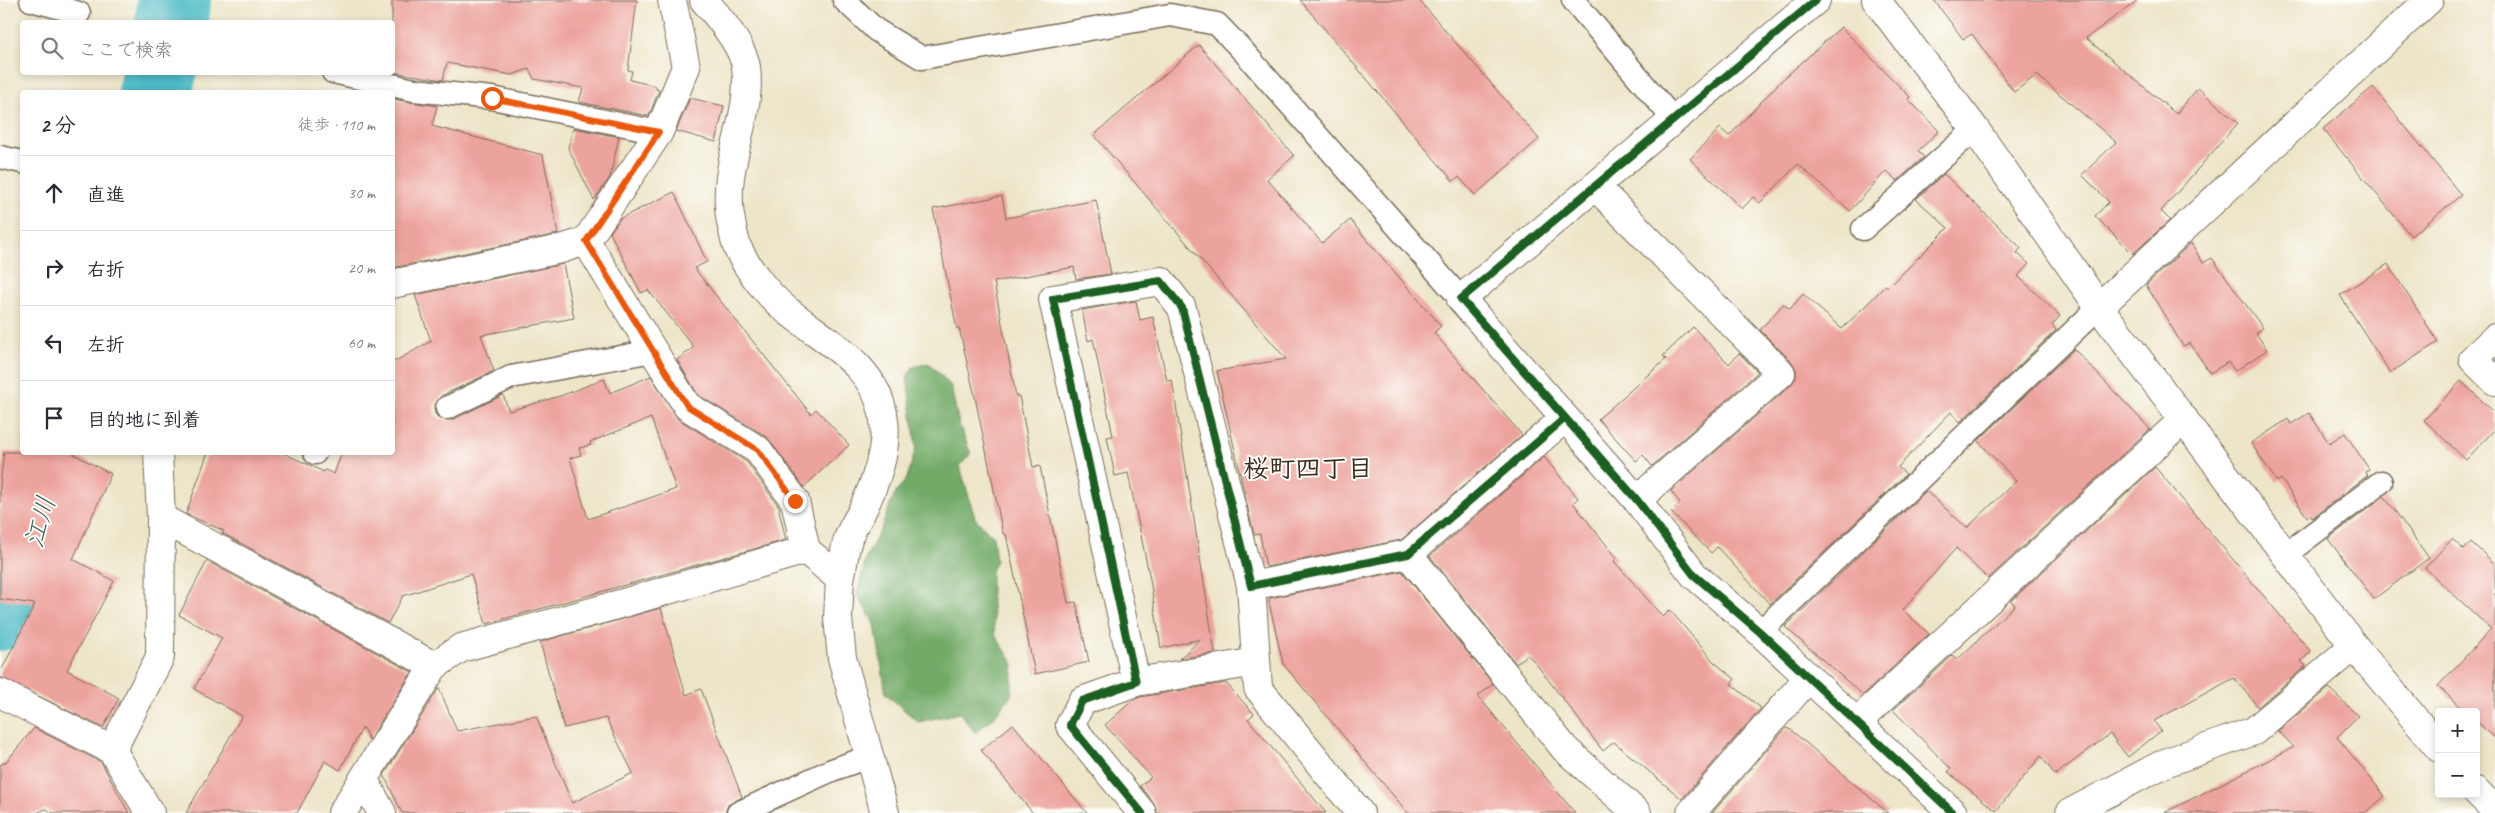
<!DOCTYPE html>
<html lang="ja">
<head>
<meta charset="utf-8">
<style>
  :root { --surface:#fff; --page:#f7f7f7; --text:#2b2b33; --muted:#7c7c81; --line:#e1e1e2 }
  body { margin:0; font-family:Caveat,"Klee One",sans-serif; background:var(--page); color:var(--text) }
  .controls { position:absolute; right:15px; bottom:15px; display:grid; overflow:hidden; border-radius:5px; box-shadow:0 2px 8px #0003 }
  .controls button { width:45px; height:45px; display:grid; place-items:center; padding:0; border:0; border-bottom:1px solid var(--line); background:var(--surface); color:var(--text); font:25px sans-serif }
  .stop { position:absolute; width:15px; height:15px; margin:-11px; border:4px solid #ea580c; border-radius:50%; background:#fff }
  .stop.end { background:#ea580c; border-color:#fff; box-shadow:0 1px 5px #0008 }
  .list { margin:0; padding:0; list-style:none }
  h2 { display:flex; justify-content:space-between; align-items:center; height:65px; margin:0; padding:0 20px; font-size:21px }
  h2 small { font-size:16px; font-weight:400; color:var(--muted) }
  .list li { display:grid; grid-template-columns:32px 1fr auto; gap:15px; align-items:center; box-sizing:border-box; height:75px; padding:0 20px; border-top:1px solid var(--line) }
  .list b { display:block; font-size:19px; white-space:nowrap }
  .list em { font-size:16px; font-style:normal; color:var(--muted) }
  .icon { flex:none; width:28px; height:28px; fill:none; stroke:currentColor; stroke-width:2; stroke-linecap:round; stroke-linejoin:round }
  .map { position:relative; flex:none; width:2495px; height:813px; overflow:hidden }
  .search { position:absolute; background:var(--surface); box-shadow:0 2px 8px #0003; left:20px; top:20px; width:375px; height:55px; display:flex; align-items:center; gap:12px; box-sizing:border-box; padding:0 18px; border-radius:5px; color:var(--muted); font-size:19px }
  .panel { position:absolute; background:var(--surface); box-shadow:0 2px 8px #0003; left:20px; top:90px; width:375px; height:365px; border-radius:5px }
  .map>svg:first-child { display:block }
</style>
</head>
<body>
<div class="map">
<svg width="2495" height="813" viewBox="0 0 2495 813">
  <rect width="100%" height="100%" fill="#fdfcf7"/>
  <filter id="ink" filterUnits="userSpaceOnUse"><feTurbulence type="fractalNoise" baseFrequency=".02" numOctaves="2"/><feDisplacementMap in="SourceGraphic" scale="10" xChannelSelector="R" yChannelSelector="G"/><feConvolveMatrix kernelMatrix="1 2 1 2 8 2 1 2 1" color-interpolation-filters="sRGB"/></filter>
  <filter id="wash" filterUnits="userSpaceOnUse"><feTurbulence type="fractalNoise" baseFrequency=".0096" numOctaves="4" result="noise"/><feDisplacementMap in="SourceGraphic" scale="20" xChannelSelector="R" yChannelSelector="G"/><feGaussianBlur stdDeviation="1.12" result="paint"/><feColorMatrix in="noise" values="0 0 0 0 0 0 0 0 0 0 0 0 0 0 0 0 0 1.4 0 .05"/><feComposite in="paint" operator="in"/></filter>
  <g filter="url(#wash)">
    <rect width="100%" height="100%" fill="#ede5c8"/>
    <path fill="#72aa67" stroke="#566a42" d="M929 363 951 386 959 424 971 454 960 466 975 518 993 536 996 561 991 571V594L995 635 1014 664 1011 695 994 717 975 733 960 713 918 722 886 694 875 625 857 595 866 557 881 529 894 495 907 478 916 447 907 377 913 367Z"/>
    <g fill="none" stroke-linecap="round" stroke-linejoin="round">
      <path stroke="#4dbbc6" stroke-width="74" d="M172 22 174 0
        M155 92 160 72
        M0 614 26 561 40 538 46 507"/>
    </g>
    <g id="blocks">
      <path fill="#eda39d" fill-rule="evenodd" d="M392 0H637L628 70 632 71 630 80 656 86V89L659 90 649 116 579 102 583 88 534 79 529 69 512 75 447 63 443 80 392 72Z
        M1300 0H1419L1539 139 1475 195 1459 177 1453 181Z
        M1934 0H2138L2086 38 2176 114 2198 88 2238 123 2161 211 2170 220 2133 254 2095 216 2109 202 2082 175 2116 142 2037 75 2014 92 1972 34 1963 39Z
        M1841 27 1910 97 1908 99 1939 131 1918 151 1924 157 1897 181 1886 171 1850 211 1798 164 1760 203 1753 197 1742 209 1690 159 1720 128 1729 136 1780 82Z
        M1199 45 1294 156 1267 179 1322 243 1350 220 1441 326 1434 333 1522 435 1401 540 1266 567 1260 534 1254 535 1251 522 1217 371 1286 359 1094 135Z
        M2373 87 2461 195 2411 236 2323 129Z
        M690 98 724 106 716 142 676 131Z
        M392 99 437 106 432 126 543 155 558 234 392 268Z
        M573 128 619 137 610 177 594 200 568 148Z
        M1944 174 2021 248 2017 253 2029 264 2018 276 2060 316 2052 325 2056 330 1960 422 1951 412 1898 467 1906 474 1770 604 1717 547 1711 553 1671 512 1680 503 1671 491 1791 385 1796 378V370L1792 362 1760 330 1783 304 1790 309 1803 294 1842 329 1886 285 1889 287 1948 228 1916 199Z
        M674 192 707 262 694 268 811 414 816 409 849 445 804 487 767 437 698 395 677 360 694 347 648 290 641 293 610 233 621 218Z
        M1002 196 1006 218 1096 200 1111 274 1076 279 1074 267 994 282 1016 396H1019L1033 467 1040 466 1068 603 1076 602 1089 662 1035 674 1006 534H1003L975 397 959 328 957 329 933 209Z
        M2191 243 2203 263 2212 258 2263 328 2256 333 2267 350 2235 371 2228 362 2210 373 2190 343 2183 346 2146 285Z
        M563 264 574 318 481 335 494 371 441 396 434 407 435 414 440 419 452 420 503 395 509 411 563 395 604 379 610 393 651 376 678 419 747 462 780 508 779 510 786 540 486 624 471 574 403 596 388 623 222 533 224 531 186 514 208 452H281L324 472 325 470 334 474 342 452H392V363L431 341 415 295ZM651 418 676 489 588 519 570 458 581 455 579 448 591 445 590 442Z
        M2388 264 2438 342 2390 373 2340 295Z
        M1136 301 1140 320 1153 317 1167 381 1172 380 1215 653 1179 659 1201 639 1161 648 1150 579 1128 473 1115 476 1107 437 1113 436 1093 339 1088 341 1082 310Z
        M1693 327 1729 364 1739 353 1758 372 1652 466 1643 455 1636 461 1598 419 1666 359 1663 356Z
        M2074 349 2150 429 1988 579 1956 548 1903 610 1929 634 1863 695 1785 627 1926 491 1967 528 2016 481 1978 441Z
        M2461 381 2495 413V429L2466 460 2424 420Z
        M2309 413 2329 443 2345 433 2369 469 2365 472 2368 475 2312 518 2310 515 2307 517 2281 479 2277 482 2251 443 2288 419 2291 424Z
        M4 452H70L111 474 73 559 114 581 67 670 119 698 103 728 0 677V673L35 604 0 599V484Z
        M1544 457 1578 498 1573 503 1617 558 1614 561 1663 617 1670 610 1714 662 1735 679 1731 684 1761 708 1682 799 1614 742 1603 751 1533 660 1527 655 1516 664 1430 556Z
        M2155 467 2311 652 2301 661 2306 666 2258 707 2234 678 2154 721 2161 731 2128 757 2110 734 2055 775 2041 756 1996 811 1948 772 1951 769 1893 710 1953 655 1958 659 2015 605 2011 601Z
        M2384 496 2429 558 2374 599 2328 539Z
        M2452 539 2464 550 2471 542 2495 564V738L2476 721V712H2466L2438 686 2491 629 2425 568Z
        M207 561 412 672 369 740 363 727 340 770 325 761 297 813H186L242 716 194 689 222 638 179 615Z
        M1402 571 1493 684 1478 696 1575 813H1408L1283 664 1269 602 1270 598Z
        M661 608 686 695 701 689 742 797 728 805 725 813H402L384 775 439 688 457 731 536 716 572 803 633 773 606 718 564 728 540 642Z
        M1226 683 1254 714 1248 719 1326 813H1157L1154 803 1140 786 1151 777 1105 725 1133 700 1140 697Z
        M2329 688 2358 716 2337 737 2385 796 2365 813H2164L2294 747 2278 731Z
        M1013 724 1087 813H1033L981 750Z
        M34 728 101 762 129 813H53L46 809 36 813H0V765L6 762Z
        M1786 728 1791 730 1888 813H1712Z"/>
    </g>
  </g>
  <g filter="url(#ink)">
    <use href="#blocks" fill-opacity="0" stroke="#796b5a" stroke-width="1"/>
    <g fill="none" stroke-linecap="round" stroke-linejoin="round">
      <defs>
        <path id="lane" d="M31 0 79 13
          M844 0 876 30 922 58 1170 15 1217 24 1243 51 1461 299
          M1573 0 1674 120
          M333 72 414 90 492 98 659 132
          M0 157 22 162
          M1863 229 1975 129
          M447 408 511 377 653 351
          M315 453V452
          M2285 555 2381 482
          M1760 632 2099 307
          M738 813 832 770 868 757"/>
        <path id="street" d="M672 0 686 67 659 132 586 241 687 406 758 450 795 501 806 550 840 579 838 618 842 658 885 813
          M704 0C718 16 743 46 746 67 753 121 718 167 732 227 734 234 735 243 738 249 750 273 771 299 793 315 830 344 878 368 884 420 888 451 875 484 862 511 857 521 850 531 847 542 844 553 843 567 840 579
          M1816 0 1461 299 1637 500 1694 575 1760 632 1953 813
          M1595 186 1781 373 1637 500
          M392 284 561 249 586 241
          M2099 307 2429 0
          M2495 338 2473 359 2495 381
          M161 518 434 666
          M1408 554 1565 749 1637 813
          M1251 586 1258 688 1360 813
          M1136 682 1256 662
          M0 693 112 750 150 813
          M1857 722 2184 419
          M112 750 160 657 161 518 158 452
          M364 780 382 813
          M342 813 434 666 461 648 606 608 806 550
          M1142 813 1070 725 1082 701 1136 682 1053 299 1161 281 1182 308 1251 586 1408 554 1565 418
          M1691 813 1809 677
          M2070 813 2165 763 2254 731 2354 646"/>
        <path id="secondary" d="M1876 0 1975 129 2099 307 2354 646 2439 748
          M2476 791 2495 810"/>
      </defs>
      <use href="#lane" stroke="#796b5a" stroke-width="25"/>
      <use href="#street" stroke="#796b5a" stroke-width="30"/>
      <use href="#secondary" stroke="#796b5a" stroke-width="30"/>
      <use href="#lane" stroke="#fff" stroke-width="22"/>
      <use href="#street" stroke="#fff" stroke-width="28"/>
      <use href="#secondary" stroke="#fff" stroke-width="28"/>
      <defs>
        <path id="cycleway" d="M1816 0 1461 299 1637 500 1694 575 1760 632 1953 813
          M1142 813 1070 725 1082 701 1136 682 1053 299 1161 281 1182 308 1251 586 1408 554 1565 418"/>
      </defs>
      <use href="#cycleway" stroke="#fdfcf7" stroke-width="11"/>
      <use href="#cycleway" stroke="#1b5e20" stroke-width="8"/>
    </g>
  </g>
  <g fill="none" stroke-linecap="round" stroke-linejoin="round" filter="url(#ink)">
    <path stroke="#ea580c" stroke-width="6" d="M492 98 659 132 586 241 687 406 758 450 795 501"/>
  </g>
  <g text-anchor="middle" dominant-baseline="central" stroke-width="4" stroke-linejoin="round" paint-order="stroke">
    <g font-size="26" font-weight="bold" fill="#3b2a1e" stroke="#fdfcf7">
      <text x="1308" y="468">桜町四丁目</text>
    </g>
    <g font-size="26" font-style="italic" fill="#415d59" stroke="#fdfcf7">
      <text transform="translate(40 522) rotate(-74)">江川</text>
    </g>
  </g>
</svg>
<div class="controls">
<button>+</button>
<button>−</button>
</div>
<div class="stop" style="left:492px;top:98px"></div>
<div class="stop end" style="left:795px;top:501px"></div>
<div class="search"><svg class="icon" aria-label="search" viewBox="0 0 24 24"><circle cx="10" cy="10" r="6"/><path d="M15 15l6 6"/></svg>ここで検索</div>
<section class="panel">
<h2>2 分<small>徒歩 · 110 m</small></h2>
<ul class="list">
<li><svg class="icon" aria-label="ahead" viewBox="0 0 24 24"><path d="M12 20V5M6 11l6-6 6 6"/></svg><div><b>直進</b></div><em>30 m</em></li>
<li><svg class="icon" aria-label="right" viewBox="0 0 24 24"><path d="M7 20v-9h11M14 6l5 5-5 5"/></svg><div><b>右折</b></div><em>20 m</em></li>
<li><svg class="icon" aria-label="left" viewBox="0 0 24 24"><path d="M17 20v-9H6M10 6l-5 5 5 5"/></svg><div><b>左折</b></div><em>60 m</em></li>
<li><svg class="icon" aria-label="arrive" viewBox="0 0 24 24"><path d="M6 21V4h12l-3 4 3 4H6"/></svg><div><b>目的地に到着</b></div></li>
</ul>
</section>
</div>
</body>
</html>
